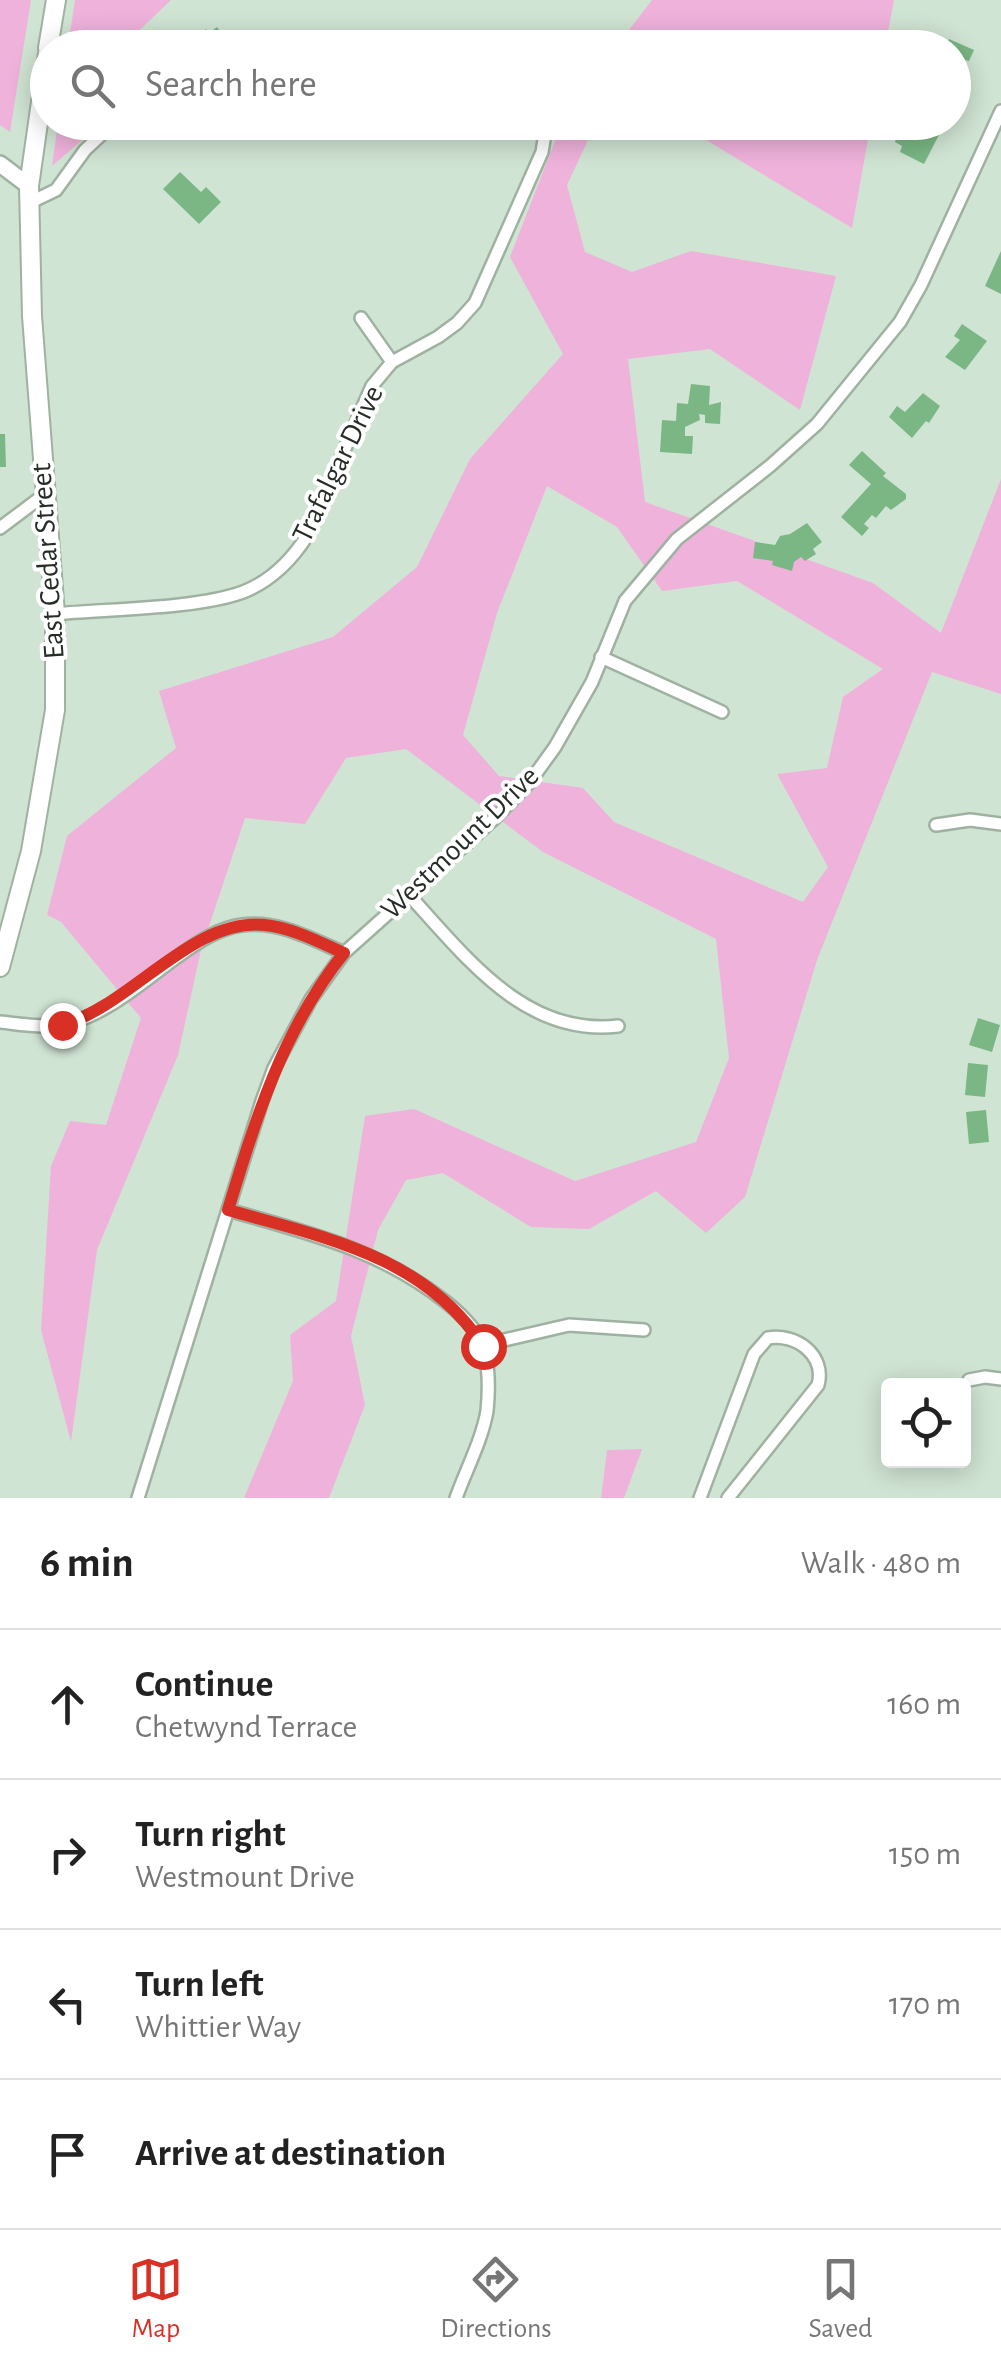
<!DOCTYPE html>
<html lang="en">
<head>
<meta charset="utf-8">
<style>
  :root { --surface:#fff; --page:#f2f2f2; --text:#222; --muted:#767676; --line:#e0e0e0; --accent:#d93025 }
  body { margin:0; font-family:"Alegreya Sans",sans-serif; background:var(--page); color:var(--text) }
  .controls { position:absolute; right:30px; bottom:30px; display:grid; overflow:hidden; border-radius:10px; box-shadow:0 5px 25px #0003 }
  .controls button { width:90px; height:90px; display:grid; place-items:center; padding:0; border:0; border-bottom:2px solid var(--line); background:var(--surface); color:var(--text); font:50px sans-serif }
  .stop { position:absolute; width:30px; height:30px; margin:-22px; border:8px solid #d93025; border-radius:50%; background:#fff }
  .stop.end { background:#d93025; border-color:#fff; box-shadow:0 2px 10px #0008 }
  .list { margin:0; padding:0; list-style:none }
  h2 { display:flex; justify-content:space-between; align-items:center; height:130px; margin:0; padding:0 40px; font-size:42px }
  h2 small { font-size:32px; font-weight:400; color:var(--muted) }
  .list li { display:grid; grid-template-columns:65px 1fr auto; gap:30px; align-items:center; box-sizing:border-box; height:150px; padding:0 40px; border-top:2px solid var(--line) }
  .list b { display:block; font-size:38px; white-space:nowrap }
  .list p { margin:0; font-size:32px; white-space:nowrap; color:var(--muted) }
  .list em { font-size:32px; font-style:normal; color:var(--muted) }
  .icon { flex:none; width:55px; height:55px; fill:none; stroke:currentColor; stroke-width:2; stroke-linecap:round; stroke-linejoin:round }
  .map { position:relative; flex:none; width:1001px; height:1498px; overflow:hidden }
  .search { position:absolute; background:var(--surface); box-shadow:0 5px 25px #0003; left:30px; right:30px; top:30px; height:110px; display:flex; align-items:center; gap:25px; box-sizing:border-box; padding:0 35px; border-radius:55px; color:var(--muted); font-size:38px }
  .sheet { height:730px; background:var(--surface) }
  nav { display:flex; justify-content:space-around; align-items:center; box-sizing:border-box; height:140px; border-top:2px solid var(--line); background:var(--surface); font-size:28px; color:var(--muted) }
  nav a { display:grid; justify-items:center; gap:5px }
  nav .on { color:var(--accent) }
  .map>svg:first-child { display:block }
</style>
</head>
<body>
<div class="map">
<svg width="1001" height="1498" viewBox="0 0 1001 1498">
  <rect width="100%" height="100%" fill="#d0e4d3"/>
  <path fill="#efb2db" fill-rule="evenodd" d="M0 0H31L10 132 0 125Z
    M75 0H171L122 47H68Z
    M652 0H894L885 47H616Z
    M58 123H102L52 166Z
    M562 123H596L567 185 585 252 632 272 691 251 836 276 800 410 710 349 628 359 645 502 873 583 941 633 1001 479V694L932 672 817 960 745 1197 706 1233 656 1191 589 1229 531 1227 443 1173 406 1180 378 1230 351 1336 365 1405 329 1498H244L293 1381 290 1335 336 1301 365 1116 414 1109 575 1181 696 1142 729 1058 716 939 543 852 406 749 346 758 305 824 245 818 201 950 178 1055 97 1250 71 1442 41 1330 51 1166 70 1121 106 1125 141 1018 61 922 47 915 67 836 176 748 159 691 333 637 417 567 470 459 563 354 510 257ZM547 486 617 527 662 591 737 581 883 669 843 697 827 768 777 774 828 867 803 902 614 822 583 788 499 776 463 735 497 613Z
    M678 123H871L852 228Z
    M642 1449 624 1498H601L607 1450Z"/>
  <path fill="#7ab784" d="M217 27 231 45 228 48H181L206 29 209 33Z
    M949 39 974 50 969 61 965 60 954 88V48H944Z
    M901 122H933L943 127 924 164 900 152 902 146 895 142Z
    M180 172 201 192 206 187 221 202 199 224 163 189Z
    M1001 251V294L985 286Z
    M962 324 987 341 965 370 945 357 960 340 954 336Z
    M691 384 710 386 709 405 721 402 720 424 705 423V415L699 414 700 420 685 427V436H693L692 454 660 452 662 420 676 421 677 403 688 404Z
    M923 393 940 406 929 423 926 421 912 438 889 417 897 406 905 412Z
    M0 434H5L6 467H0Z
    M862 451 886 473 883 476 906 494V499L891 510 886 506 876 518 872 515 864 524 869 528 862 536 841 517 871 484 849 465Z
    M807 523 822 542 813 549 816 554 805 561 801 557 794 562 792 571 772 565 773 561 753 558 755 542 775 545 780 536 790 534Z
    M978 1018 1000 1025 992 1052 969 1045Z
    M968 1063 988 1065 985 1097 965 1095Z
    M986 1110 989 1142 969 1144 966 1112Z"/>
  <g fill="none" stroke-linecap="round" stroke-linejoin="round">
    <defs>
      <path id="minor" d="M241 130 243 122
        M29 203 56 190 85 150 115 122
        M361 318 392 362
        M0 528 44 495
        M55 614C107 609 197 609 243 592 271 581 291 561 307 536L372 386 392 362 438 337 457 323 475 303 542 152 547 122
        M601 657 722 712
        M936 825 970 820 1001 824
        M409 895C466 957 525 1037 618 1026
        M0 1022C20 1024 41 1028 61 1025 104 1018 145 979 180 955 198 942 219 928 242 925 278 920 312 939 344 953
        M228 1210C308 1233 379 1249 446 1302 461 1314 478 1330 484 1349 489 1368 489 1391 487 1411 482 1440 466 1470 456 1498
        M483 1345 569 1325 644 1330
        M969 1380 985 1377 1001 1379
        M138 1498 262 1101 274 1068 311 999 344 953 496 817 529 783 555 747 592 682 625 601 677 539 770 466 817 424 900 322 921 285 1001 111
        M700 1498 754 1354 768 1338C796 1333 826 1355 818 1385L728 1498"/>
      <path id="tertiary" d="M0 164 29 186"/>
      <path id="secondary" d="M48 48 56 0
        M0 967 31 851 55 710V614L32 316 29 186 48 53"/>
    </defs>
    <use href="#minor" stroke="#9fb2a1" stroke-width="16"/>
    <use href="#tertiary" stroke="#9fb2a1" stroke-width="20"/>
    <use href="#secondary" stroke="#9fb2a1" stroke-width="22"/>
    <use href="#minor" stroke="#fff" stroke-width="11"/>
    <use href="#tertiary" stroke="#fff" stroke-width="15"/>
    <use href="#secondary" stroke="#fff" stroke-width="18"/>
  </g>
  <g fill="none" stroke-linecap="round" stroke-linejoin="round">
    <path stroke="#d93025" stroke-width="12" d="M62 1025C131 1006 192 917 265 925 293 928 319 942 344 953 283 1029 256 1118 228 1210 323 1237 425 1256 483 1346"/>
  </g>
  <g text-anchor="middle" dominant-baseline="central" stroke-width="8" stroke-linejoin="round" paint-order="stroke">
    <g font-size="30" fill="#262d27" stroke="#fff">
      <text transform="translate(338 464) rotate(-64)">Trafalgar Drive</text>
      <text transform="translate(48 561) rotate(-94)">East Cedar Street</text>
      <text transform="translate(460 843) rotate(-44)">Westmount Drive</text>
    </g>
  </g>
</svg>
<div class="controls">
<button><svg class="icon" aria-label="locate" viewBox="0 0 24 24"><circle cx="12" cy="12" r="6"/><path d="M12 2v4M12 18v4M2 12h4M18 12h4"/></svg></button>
</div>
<div class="stop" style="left:483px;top:1346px"></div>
<div class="stop end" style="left:62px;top:1025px"></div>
<div class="search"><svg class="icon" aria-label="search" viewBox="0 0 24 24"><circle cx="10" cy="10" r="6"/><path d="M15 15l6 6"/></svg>Search here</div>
</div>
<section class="sheet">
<h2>6 min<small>Walk · 480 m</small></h2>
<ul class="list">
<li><svg class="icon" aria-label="ahead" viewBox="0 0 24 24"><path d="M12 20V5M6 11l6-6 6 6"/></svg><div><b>Continue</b><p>Chetwynd Terrace</p></div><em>160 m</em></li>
<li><svg class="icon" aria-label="right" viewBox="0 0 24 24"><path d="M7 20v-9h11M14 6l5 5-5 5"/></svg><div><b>Turn right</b><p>Westmount Drive</p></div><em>150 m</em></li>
<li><svg class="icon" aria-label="left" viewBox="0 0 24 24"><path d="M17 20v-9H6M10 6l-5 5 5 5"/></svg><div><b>Turn left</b><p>Whittier Way</p></div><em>170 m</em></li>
<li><svg class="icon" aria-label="arrive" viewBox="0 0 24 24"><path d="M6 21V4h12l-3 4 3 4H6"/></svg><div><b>Arrive at destination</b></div></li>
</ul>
</section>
<nav>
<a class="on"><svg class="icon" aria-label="map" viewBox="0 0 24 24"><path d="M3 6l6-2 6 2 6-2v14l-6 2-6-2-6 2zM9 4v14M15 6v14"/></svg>Map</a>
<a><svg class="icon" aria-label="directions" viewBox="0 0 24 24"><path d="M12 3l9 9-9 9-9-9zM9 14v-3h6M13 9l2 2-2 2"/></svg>Directions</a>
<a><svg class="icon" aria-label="saved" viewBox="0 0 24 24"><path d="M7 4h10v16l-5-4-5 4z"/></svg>Saved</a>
</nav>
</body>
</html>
